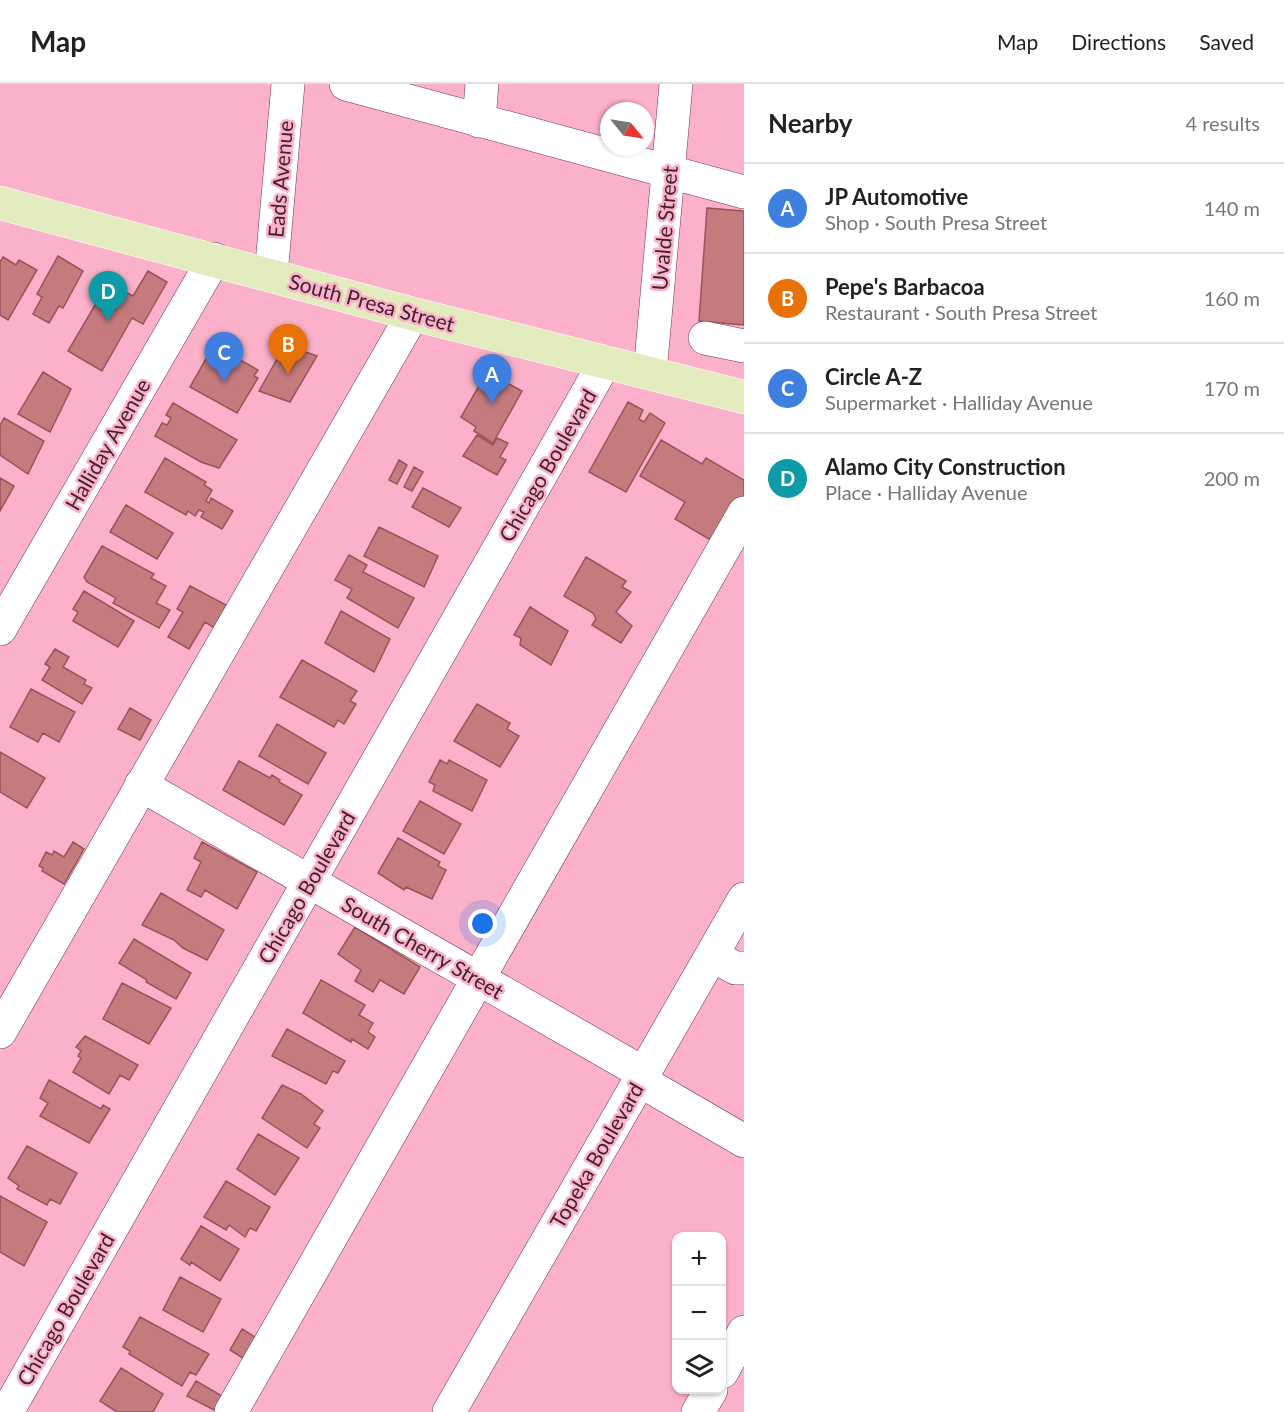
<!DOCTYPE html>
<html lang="en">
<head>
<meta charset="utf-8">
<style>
  :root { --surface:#fff; --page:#f6f6f6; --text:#222; --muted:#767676; --line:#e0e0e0; --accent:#23685a }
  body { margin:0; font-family:Lato,sans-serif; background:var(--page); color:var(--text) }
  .controls { position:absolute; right:18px; bottom:18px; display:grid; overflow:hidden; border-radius:12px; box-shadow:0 2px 4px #0004 }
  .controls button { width:54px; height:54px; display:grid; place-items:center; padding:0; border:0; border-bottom:2px solid var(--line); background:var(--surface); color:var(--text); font:30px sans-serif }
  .compass { position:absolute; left:600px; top:18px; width:54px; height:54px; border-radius:50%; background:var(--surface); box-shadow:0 2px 4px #0004; rotate:120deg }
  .you { position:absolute; left:483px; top:840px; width:21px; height:21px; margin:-15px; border:4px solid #fff; border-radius:50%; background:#1a73e8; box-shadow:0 0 0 9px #1a73e833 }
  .badge { display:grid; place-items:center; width:39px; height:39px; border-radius:50%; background:var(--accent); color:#fff; font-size:20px; font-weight:700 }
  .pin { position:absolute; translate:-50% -50px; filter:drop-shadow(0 2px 3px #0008) }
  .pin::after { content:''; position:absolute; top:32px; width:21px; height:18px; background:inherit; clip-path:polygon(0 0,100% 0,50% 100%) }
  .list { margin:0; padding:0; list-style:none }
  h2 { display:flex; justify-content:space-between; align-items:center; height:78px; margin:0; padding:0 24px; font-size:26px }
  h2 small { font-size:20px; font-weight:400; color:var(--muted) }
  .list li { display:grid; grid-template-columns:39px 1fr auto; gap:18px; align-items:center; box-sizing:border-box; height:90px; padding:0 24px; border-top:2px solid var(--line) }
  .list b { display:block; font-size:22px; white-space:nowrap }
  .list p { margin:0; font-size:20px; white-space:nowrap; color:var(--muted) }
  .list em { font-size:20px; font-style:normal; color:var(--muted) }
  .icon { flex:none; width:33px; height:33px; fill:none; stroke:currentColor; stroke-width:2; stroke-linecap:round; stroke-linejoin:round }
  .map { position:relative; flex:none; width:744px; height:1328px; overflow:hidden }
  header { display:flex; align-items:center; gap:36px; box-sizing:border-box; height:84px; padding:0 30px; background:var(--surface); border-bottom:2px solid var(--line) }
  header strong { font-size:28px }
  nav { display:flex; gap:33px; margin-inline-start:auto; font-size:21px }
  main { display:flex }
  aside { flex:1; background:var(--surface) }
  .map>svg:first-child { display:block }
</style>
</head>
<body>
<header>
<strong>Map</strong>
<nav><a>Map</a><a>Directions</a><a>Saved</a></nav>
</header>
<main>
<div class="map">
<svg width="744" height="1328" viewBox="0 0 744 1328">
  <rect width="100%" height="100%" fill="#fbb1ca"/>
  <path fill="#c57b7e" stroke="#985457" stroke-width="1.5" d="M707 124 744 127V241L699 237Z
    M58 172 83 187 63 224 59 222 49 239 33 230 42 213 37 210Z
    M3 173 16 181 19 176 37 186 8 236 0 231V178Z
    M148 187 167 198 143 240 132 234 102 287 68 267 108 199 133 212Z
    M285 261 317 272 290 318 259 307Z
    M217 263 258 286 254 292 258 294 237 329 190 303 210 268 213 269Z
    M43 288 71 305 50 348 18 330Z
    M487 288 522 307 493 359 474 347 476 343 461 333Z
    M628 318 643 326 639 335 644 338 650 329 665 339 626 408 589 388Z
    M173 319 237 356 219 384 201 378 155 352 162 339 167 341 171 334 166 331Z
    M4 334 44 357 28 390 0 371V341Z
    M477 351 493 361 497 354 508 359 500 373 506 376 497 391 463 372Z
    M661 356 702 380 706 374 744 396V417L719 461 675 435 685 418 640 392Z
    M165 374 206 398 204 401 212 406 206 417 209 419 211 414 233 427 222 445 201 433 204 428 199 426 195 432 188 427 186 431 145 408Z
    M399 376 407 381 397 400 389 396Z
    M414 383 423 388 412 407 404 403Z
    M0 394 14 402 0 427Z
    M423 404 461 424 449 443 412 423Z
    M126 421 173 449 157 475 110 448Z
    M379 443 438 472 424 503 364 472Z
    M102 462 154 490 151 494 166 502 156 519 170 526 159 544 113 519 116 514 87 498 84 493Z
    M349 471 367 481 363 488 414 514 398 544 347 514 352 505 335 496Z
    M586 473 626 497 622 503 631 508 616 528 632 542 621 559 592 541 596 535 593 529 564 512Z
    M190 502 228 522 216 545 205 538 189 565 168 553 183 528 177 525Z
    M84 507 134 537 118 563 73 537 78 528 73 525Z
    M530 523 568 547 551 581 520 561 521 554 514 551Z
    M341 527 390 555 374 588 325 559Z
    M55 565 69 573 63 583 86 596 84 600 92 604 82 620 42 596 50 583 45 580Z
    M302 576 357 607 350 617 356 620 344 640 338 636 334 643 280 613Z
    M31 605 75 628 59 658 43 649 38 658 10 643Z
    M477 620 510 639 507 645 519 652 500 683 454 657Z
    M130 624 151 636 140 656 118 645Z
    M277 640 326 669 308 700 259 672Z
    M0 668 45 694 27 724 0 708Z
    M440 676 447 680 449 676 487 696 472 727 433 707 435 701 429 698Z
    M239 677 270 694 272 691 280 696 279 698 302 711 284 741 223 706Z
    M420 717 461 740 444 770 403 747Z
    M398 754 440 778 438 782 446 786 432 815 406 803 404 806 378 789Z
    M73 758 84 765 64 800 42 787 43 784 39 782 46 768 52 771 54 767 64 773Z
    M202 758 257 788 237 825 205 806 201 813 187 806 201 778 194 774Z
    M161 809 224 846 207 876 183 864 174 856 142 841Z
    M355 843 420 883 404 910 380 896 373 908 355 897 361 886 338 870Z
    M134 855 191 889 176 915 146 898 147 896 119 879Z
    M321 896 365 921 359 931 373 939 368 948 375 953 368 965 352 955 351 958 303 929Z
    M122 899 171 924 149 960 103 935Z
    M287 945 345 977 338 989 333 987 326 1000 272 972Z
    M85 952 138 981 129 996 120 991 109 1010 73 988 81 974 78 972 81 967 76 963Z
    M49 996 101 1025 103 1021 110 1025 89 1059 40 1032 48 1019 40 1014Z
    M282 1001 301 1010 323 1027 314 1040 320 1044 307 1064 262 1034Z
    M258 1050 299 1074 275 1111 237 1085Z
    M27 1062 77 1089 60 1120 50 1115 47 1121 17 1105 19 1102 8 1094Z
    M226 1097 270 1123 256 1147 250 1144 245 1153 229 1141 226 1146 204 1133Z
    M0 1112 47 1138 24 1182 0 1168Z
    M201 1142 239 1165 220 1197 191 1178 190 1181 181 1175Z
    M180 1193 221 1215 203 1248 163 1226Z
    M140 1233 209 1270 196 1291 190 1288 182 1302 129 1270 130 1267 123 1263Z
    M242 1245 260 1256 249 1278 230 1266Z
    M121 1284 163 1310 153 1328H117L100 1317Z
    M196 1297 222 1312 214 1326 187 1312Z"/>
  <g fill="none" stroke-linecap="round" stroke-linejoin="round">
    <defs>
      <path id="minor" d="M346 0 744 108
        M479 37 482 0
        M271 191 288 0
        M705 254 744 262
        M650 289 676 0
        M0 545 214 175
        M141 701 643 989
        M712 871 735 884H744
        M0 948 413 230
        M639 996 744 1057
        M722 1288 744 1248
        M7 1328 605 278
        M231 1328 744 429
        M449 1328 744 815
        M698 1328 711 1306"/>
      <path id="major" d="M0 119 413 230 744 313"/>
    </defs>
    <use href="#minor" stroke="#71334b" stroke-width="34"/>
    <use href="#major" stroke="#fff" stroke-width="34"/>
    <use href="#minor" stroke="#fff" stroke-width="33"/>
    <use href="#major" stroke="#e3ecbe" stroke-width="33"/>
  </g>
  <g text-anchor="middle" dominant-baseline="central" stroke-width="5" stroke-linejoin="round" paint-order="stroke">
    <g font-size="21" fill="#40232e" stroke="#fbb1ca">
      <text transform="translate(280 95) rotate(-85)">Eads Avenue</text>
      <text transform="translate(664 144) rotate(-85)">Uvalde Street</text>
      <text transform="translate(372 218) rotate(15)">South Presa Street</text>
      <text transform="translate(107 360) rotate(-60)">Halliday Avenue</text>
      <text transform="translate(547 381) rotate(-60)">Chicago Boulevard</text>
      <text transform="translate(306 803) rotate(-60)">Chicago Boulevard</text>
      <text transform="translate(423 863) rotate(30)">South Cherry Street</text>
      <text transform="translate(596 1071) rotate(-60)">Topeka Boulevard</text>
      <text transform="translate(65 1225) rotate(-60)">Chicago Boulevard</text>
    </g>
  </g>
</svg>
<div class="controls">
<button>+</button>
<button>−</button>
<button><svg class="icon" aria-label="layers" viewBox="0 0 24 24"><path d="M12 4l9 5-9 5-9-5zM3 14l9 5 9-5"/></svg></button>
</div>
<svg class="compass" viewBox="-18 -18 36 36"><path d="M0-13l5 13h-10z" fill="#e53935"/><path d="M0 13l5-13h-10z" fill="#767676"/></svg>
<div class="you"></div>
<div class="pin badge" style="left:492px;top:320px;background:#3f7fe0">A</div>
<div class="pin badge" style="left:288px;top:290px;background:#e8710a">B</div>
<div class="pin badge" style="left:224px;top:298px;background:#3f7fe0">C</div>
<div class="pin badge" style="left:108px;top:237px;background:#0f9aa8">D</div>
</div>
<aside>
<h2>Nearby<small>4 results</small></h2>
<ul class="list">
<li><span class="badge" style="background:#3f7fe0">A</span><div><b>JP Automotive</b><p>Shop · South Presa Street</p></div><em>140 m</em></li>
<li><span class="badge" style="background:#e8710a">B</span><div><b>Pepe's Barbacoa</b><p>Restaurant · South Presa Street</p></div><em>160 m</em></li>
<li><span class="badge" style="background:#3f7fe0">C</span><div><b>Circle A-Z</b><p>Supermarket · Halliday Avenue</p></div><em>170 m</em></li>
<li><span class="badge" style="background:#0f9aa8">D</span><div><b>Alamo City Construction</b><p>Place · Halliday Avenue</p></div><em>200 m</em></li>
</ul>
</aside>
</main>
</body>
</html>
